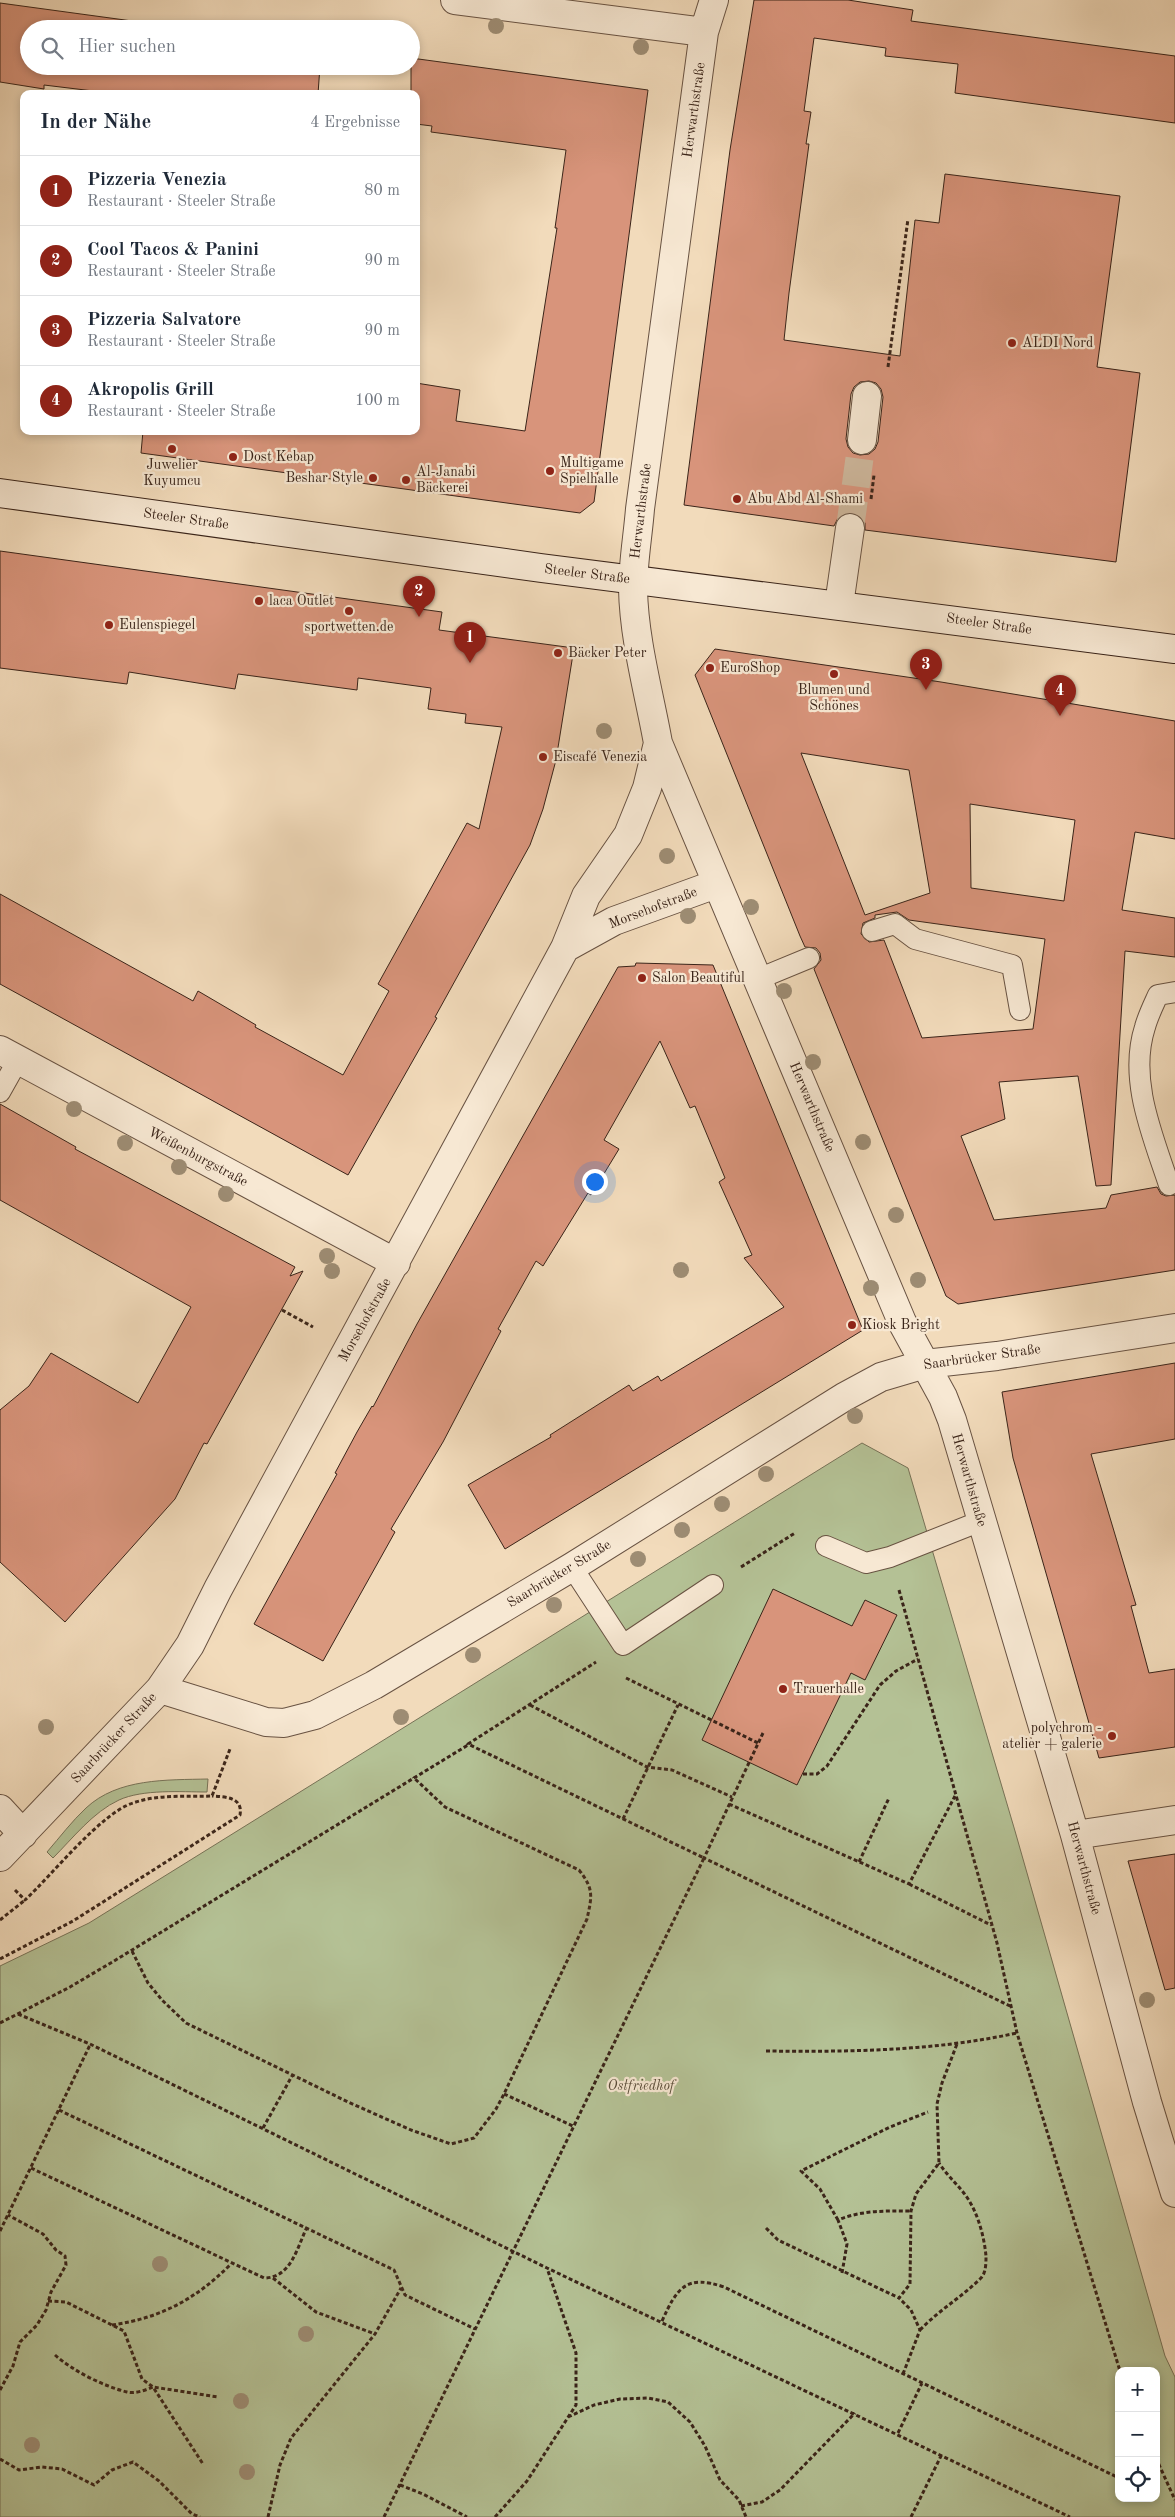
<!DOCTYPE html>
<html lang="de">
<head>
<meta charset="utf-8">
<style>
  :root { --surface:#fff; --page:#f2f2f3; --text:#1f2937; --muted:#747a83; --line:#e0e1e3; --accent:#8f2418 }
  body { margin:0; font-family:"Old Standard TT",serif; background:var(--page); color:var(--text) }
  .controls { position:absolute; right:15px; bottom:15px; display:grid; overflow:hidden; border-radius:10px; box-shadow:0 2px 8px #0003 }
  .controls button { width:45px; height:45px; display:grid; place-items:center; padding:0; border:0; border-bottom:1px solid var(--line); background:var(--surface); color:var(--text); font:25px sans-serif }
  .you { position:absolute; left:594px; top:1181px; width:18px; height:18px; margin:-12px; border:4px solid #fff; border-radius:50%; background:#1a73e8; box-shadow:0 0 0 8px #1a73e833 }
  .badge { display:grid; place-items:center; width:32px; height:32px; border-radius:50%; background:var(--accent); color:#fff; font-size:16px; font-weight:700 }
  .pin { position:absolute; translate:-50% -41px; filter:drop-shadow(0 1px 2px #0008) }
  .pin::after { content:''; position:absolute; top:26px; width:18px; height:15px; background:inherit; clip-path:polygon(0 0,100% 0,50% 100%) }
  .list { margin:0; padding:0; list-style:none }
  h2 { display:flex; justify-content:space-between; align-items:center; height:65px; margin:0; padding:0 20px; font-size:21px }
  h2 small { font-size:16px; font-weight:400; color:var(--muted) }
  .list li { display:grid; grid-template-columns:32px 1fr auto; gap:15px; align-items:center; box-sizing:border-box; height:70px; padding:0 20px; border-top:1px solid var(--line) }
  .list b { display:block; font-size:19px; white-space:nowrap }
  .list p { margin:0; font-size:16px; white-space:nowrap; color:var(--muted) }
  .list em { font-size:16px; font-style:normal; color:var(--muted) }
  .icon { flex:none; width:28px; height:28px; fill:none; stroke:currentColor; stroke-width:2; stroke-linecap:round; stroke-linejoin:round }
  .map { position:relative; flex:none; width:1175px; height:2517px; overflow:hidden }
  .search { position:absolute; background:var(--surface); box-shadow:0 2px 8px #0003; left:20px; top:20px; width:400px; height:55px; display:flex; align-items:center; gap:12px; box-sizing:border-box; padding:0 18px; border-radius:28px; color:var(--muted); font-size:19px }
  .panel { position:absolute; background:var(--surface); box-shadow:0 2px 8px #0003; left:20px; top:90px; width:400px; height:345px; border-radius:10px }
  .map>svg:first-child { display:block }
</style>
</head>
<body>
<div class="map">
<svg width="1175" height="2517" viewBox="0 0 1175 2517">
  <rect width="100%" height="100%" fill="#f2dbbb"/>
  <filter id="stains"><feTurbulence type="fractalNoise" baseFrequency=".004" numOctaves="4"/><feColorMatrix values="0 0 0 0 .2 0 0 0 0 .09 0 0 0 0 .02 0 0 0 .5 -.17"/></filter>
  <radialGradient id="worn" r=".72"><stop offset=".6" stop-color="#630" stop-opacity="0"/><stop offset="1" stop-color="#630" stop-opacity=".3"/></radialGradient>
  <path fill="#b4c195" stroke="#777257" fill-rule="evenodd" d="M862 1443 908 1468 1015 1831 1165 2356 1175 2377V2517H0V1966L89 1923ZM1119 2371H1156V2498H1119Z
    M208 1779 207 1792C181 1792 143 1789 119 1800 93 1812 73 1838 53 1858L47 1852C60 1837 72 1821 86 1808 118 1778 167 1780 208 1779Z"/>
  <path fill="#d8947b" stroke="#3a2419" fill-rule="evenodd" d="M754 0H848L913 10 911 21 1175 56V123L955 93 958 64 885 56 886 48 814 38 804 111 811 112 806 144H809L789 293 784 340 900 356 915 220 939 223 945 174 1120 196 1097 367 1140 373 1116 562 865 530V523L860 516 852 513H845L838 518 834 526 684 505 730 150ZM869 381 876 383 881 389 883 397 878 442 875 449 869 454 860 455 853 453 848 447 846 439 851 394 854 387 860 382Z
    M0 3 191 29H29V66H320L318 94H118L44 85V89L0 82Z
    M411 58 648 90 594 502 580 513 141 453 143 431H416V383L460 390 456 421 525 431 557 228H555L566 150 431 132 432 126 416 124V94H411Z
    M0 551 442 612 439 630 574 648 556 760 543 809 530 845 435 1017 437 1018 348 1175 0 984V894L193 1001 198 991 256 1025 255 1027 343 1075 389 991 378 984 467 823 479 829 502 727 465 723 466 714 428 709 431 688 358 678 357 690 238 674 235 689 129 672 127 684 0 668Z
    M715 649 941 682 1175 721V839L1135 832 1122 910 1175 918V957L1125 951 1111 1185 1096 1186 1078 1076 999 1082 1005 1119 961 1136 994 1220 1106 1208 1111 1195 1157 1187 1161 1194 1166 1196 1175 1195V1270L958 1304 946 1296 814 969 821 960 820 953 816 948 805 947 800 936 695 675ZM801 753 909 770 930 893 865 915ZM970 804 1075 820 1064 901 971 888ZM897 912 909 920 1045 939 1033 1029 922 1038 884 940 869 942 861 934 863 923 875 918V915Z
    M636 963 713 965 863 1330 505 1549 468 1485 551 1437 550 1435 629 1385 633 1391 658 1376 661 1381 784 1307 744 1258 752 1255 719 1182 725 1178 695 1106 690 1108 660 1041 604 1140 619 1149 591 1195 588 1193 543 1266 536 1261 498 1329 501 1331 443 1442 391 1529 395 1532 323 1661 254 1624 337 1474 335 1473 357 1432 372 1406 373 1407 417 1324 618 967 635 966Z
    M0 1104 76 1147 75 1149 295 1267 290 1276 303 1271 207 1444 204 1443 175 1499 65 1622 0 1562V1410L29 1386 51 1353 138 1403 191 1307 0 1200Z
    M1175 1363V1439L1091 1454 1136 1605 1131 1606 1149 1673 1175 1669V1747L1099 1758 1013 1458 1002 1392Z
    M773 1589 852 1626 865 1600 897 1615 865 1680 851 1673 797 1785 702 1740Z
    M1175 1854V1988L1165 1990 1128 1861Z"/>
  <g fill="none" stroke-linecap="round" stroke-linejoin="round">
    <path stroke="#cdb69b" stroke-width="28" stroke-dasharray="28 14" stroke-linecap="butt" d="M850 528 862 440"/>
    <defs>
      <path id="lane" d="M872 931 895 924 915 939 1012 965 1020 1010
        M758 979 809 958
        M0 1092 18 1060
        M1169 1185C1153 1136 1128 1080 1145 1027 1148 1016 1153 1006 1158 995L1175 992
        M826 1546 866 1563 890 1557 981 1521
        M572 1567 623 1645 713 1585"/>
      <path id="street" d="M455 0 704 32
        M714 0 704 32 640 509C638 535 633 562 633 589 634 640 649 693 658 743L902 1322 943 1397 952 1420 1075 1835 1147 2102 1175 2193
        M862 440 867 396
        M839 605 850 528
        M565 948 614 921 716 884
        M0 1050 396 1263
        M160 1689 266 1722 284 1723 315 1715 374 1685 572 1567 844 1397 881 1377 925 1364 997 1356 1175 1328
        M0 1809 23 1834
        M1075 1835 1175 1820
        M0 1857 160 1689 190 1645 218 1589 565 948 586 896 628 835 647 788 658 743"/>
      <path id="secondary" d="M0 493 541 568 1175 649"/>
    </defs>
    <use href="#lane" stroke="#685242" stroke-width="22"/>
    <use href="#street" stroke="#685242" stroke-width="30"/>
    <use href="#secondary" stroke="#3a2419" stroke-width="30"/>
    <path stroke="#3a2419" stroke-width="3" stroke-dasharray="4 2.5" stroke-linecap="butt" d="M888 367 908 219
      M871 499 874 475
      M282 1310 313 1327
      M741 1567 795 1533
      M899 1590 997 1943 1017 2033 1120 2371
      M626 1678 758 1743
      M530 1705 647 1767 672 1770 732 1797
      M763 1733 704 1858 1010 2006
      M803 1774H817L827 1766 880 1685 896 1671 918 1659
      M729 1804 909 1884 955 1796
      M623 1819 678 1705
      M859 1862 889 1798
      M909 1884 991 1925
      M15 1890 25 1900C52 1875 101 1813 133 1803 158 1794 186 1797 212 1796L230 1749
      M0 1920 25 1900
      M132 1951 148 1983 162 2000 186 2023 348 2102 411 2130 451 2144 474 2138 496 2109 504 2094 587 1919C592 1896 594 1889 579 1870L445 1807 413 1777
      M0 1959 73 1921 240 1815C243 1797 226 1797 212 1796
      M18 2014 90 2044 547 2268 1070 2517
      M0 2023 70 1987 114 1961 468 1745
      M766 2051C851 2052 934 2051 1017 2033
      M504 2094 573 2126
      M59 2110 394 2270 405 2295 475 2329
      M263 2128 292 2076
      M31 2168 264 2278C291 2278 297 2248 307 2227
      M838 2220 820 2189 801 2171 890 2127 928 2112
      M766 2228 778 2240 899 2298
      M0 2231 90 2045
      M842 2273 847 2244 838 2220C862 2210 886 2211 911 2211
      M273 2278 316 2312 375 2334
      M48 2301 66 2302 124 2331 142 2379 153 2387 218 2397
      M662 2321C677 2288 686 2274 724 2287L1119 2478
      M112 2325C161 2318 196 2299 231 2264
      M920 2330C939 2310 962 2297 981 2278 986 2273 986 2263 986 2256 984 2235 977 2209 963 2192 955 2182 946 2174 939 2163
      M55 2355C73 2371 103 2386 127 2392 135 2394 146 2390 153 2387L203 2464
      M903 2374 920 2330 911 2310 899 2298 910 2284 911 2211 916 2194 939 2163 937 2104 942 2083 957 2044
      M0 2390 13 2366 20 2342 37 2325 46 2310 51 2292 66 2265 65 2256 56 2250 43 2234 8 2215
      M568 2417 594 2405 620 2399 648 2398 668 2402 690 2422 705 2446 720 2480 739 2500 746 2517
      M898 2433 922 2383
      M1156 2458 1175 2500
      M0 2459 19 2470 42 2467 62 2469 94 2485 112 2470 133 2462 159 2481 192 2514 200 2517
      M400 2485 423 2494 467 2517
      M741 2506 762 2502 780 2490 855 2413
      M268 2517 280 2465 291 2438 375 2334 401 2288
      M384 2517 704 1858 468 1744 596 1662
      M495 2517 527 2481 576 2405V2353L547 2268
      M911 2517 942 2454"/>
    <use href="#lane" stroke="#f7e8d3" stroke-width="20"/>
    <use href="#street" stroke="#f7e8d3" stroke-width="28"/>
    <use href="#secondary" stroke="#f7e8d3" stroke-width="28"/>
  </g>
  <g fill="#9d8c73">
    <circle cx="496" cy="26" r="8"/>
    <circle cx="641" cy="47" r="8"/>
    <circle cx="604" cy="731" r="8"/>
    <circle cx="667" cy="856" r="8"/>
    <circle cx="751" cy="907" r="8"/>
    <circle cx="688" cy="916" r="8"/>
    <circle cx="784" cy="991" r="8"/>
    <circle cx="813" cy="1062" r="8"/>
    <circle cx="74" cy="1109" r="8"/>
    <circle cx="863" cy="1142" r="8"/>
    <circle cx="125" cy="1143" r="8"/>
    <circle cx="179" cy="1167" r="8"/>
    <circle cx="226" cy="1194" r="8"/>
    <circle cx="896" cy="1215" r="8"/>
    <circle cx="327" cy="1256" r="8"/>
    <circle cx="681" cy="1270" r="8"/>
    <circle cx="332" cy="1271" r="8"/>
    <circle cx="918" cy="1280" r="8"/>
    <circle cx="871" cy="1288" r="8"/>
    <circle cx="855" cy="1416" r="8"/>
    <circle cx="766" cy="1474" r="8"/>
    <circle cx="722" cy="1504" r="8"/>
    <circle cx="682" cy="1530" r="8"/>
    <circle cx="638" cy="1559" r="8"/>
    <circle cx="554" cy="1605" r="8"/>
    <circle cx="473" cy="1655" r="8"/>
    <circle cx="401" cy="1717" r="8"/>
    <circle cx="46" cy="1727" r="8"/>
    <circle cx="1147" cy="2000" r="8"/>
    <circle cx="160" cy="2264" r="8"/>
    <circle cx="306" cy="2334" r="8"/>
    <circle cx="241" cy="2401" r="8"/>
    <circle cx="32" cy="2445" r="8"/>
    <circle cx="247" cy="2472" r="8"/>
  </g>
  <g fill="#8f2418" stroke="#f7e8d3" stroke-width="2">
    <circle cx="1012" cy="343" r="5"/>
    <circle cx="172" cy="449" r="5"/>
    <circle cx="233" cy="457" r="5"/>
    <circle cx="550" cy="471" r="5"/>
    <circle cx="373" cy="478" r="5"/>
    <circle cx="406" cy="480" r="5"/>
    <circle cx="737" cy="499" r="5"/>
    <circle cx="259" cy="601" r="5"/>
    <circle cx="349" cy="611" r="5"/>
    <circle cx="109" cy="625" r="5"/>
    <circle cx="558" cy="653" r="5"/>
    <circle cx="710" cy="668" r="5"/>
    <circle cx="834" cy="674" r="5"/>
    <circle cx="543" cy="757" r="5"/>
    <circle cx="642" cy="978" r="5"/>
    <circle cx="852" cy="1325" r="5"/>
    <circle cx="783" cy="1689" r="5"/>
    <circle cx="1112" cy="1736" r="5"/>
  </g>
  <g text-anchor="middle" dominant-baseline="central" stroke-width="4.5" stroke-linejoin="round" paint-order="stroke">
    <g font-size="14" fill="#3a2419" stroke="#f7e8d3">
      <text transform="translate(694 110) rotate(-82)">Herwarthstraße</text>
      <text transform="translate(641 511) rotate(-83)">Herwarthstraße</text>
      <text transform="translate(186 519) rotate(8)">Steeler Straße</text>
      <text transform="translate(587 574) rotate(7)">Steeler Straße</text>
      <text transform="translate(989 624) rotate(8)">Steeler Straße</text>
      <text transform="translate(653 908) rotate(-21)">Morsehofstraße</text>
      <text transform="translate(812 1107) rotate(67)">Herwarthstraße</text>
      <text transform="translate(198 1157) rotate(28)">Weißenburgstraße</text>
      <text transform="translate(365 1320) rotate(-61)">Morsehofstraße</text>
      <text transform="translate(982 1357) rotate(-8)">Saarbrücker Straße</text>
      <text transform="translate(969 1480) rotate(74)">Herwarthstraße</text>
      <text transform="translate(559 1574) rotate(-31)">Saarbrücker Straße</text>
      <text transform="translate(114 1738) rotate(-47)">Saarbrücker Straße</text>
      <text transform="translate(1084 1868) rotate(75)">Herwarthstraße</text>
    </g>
    <g font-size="14" fill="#3a2419" stroke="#f7e8d3" text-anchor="start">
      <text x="1022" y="343">ALDI Nord</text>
      <text x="243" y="457">Dost Kebap</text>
      <text x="560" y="463">Multigame<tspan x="560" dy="16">Spielhalle</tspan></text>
      <text x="172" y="465" text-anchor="middle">Juwelier<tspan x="172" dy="16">Kuyumcu</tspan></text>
      <text x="416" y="472">Al-Janabi<tspan x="416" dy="16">Bäckerei</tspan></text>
      <text x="363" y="478" text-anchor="end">Beshar Style</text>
      <text x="747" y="499">Abu Abd Al-Shami</text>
      <text x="269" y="601">laca Outlet</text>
      <text x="119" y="625">Eulenspiegel</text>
      <text x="349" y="627" text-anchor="middle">sportwetten.de</text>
      <text x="568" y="653">Bäcker Peter</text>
      <text x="720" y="668">EuroShop</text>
      <text x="834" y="690" text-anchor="middle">Blumen und<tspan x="834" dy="16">Schönes</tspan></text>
      <text x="553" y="757">Eiscafé Venezia</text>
      <text x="652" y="978">Salon Beautiful</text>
      <text x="862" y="1325">Kiosk Bright</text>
      <text x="793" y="1689">Trauerhalle</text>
      <text x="1102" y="1728" text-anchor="end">polychrom -<tspan x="1102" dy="16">atelier + galerie</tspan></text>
    </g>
    <g font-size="14" font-style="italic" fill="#584b38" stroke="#f7e8d3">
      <text x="641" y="2086">Ostfriedhof</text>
    </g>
  </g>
  <rect width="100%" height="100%" filter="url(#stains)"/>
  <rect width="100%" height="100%" fill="url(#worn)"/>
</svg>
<div class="controls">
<button>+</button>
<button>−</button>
<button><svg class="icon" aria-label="locate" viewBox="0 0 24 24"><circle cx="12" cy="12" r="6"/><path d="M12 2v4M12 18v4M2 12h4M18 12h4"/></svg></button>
</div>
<div class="you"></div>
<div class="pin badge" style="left:470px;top:663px">1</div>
<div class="pin badge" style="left:419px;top:617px">2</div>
<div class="pin badge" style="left:926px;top:690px">3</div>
<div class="pin badge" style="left:1060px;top:716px">4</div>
<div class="search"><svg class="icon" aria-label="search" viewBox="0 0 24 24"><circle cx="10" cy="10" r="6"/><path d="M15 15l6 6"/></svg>Hier suchen</div>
<section class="panel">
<h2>In der Nähe<small>4 Ergebnisse</small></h2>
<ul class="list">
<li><span class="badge">1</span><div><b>Pizzeria Venezia</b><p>Restaurant · Steeler Straße</p></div><em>80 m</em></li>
<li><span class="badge">2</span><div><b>Cool Tacos &amp; Panini</b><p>Restaurant · Steeler Straße</p></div><em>90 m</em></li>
<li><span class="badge">3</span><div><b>Pizzeria Salvatore</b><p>Restaurant · Steeler Straße</p></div><em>90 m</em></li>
<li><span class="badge">4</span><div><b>Akropolis Grill</b><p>Restaurant · Steeler Straße</p></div><em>100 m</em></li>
</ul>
</section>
</div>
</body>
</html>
